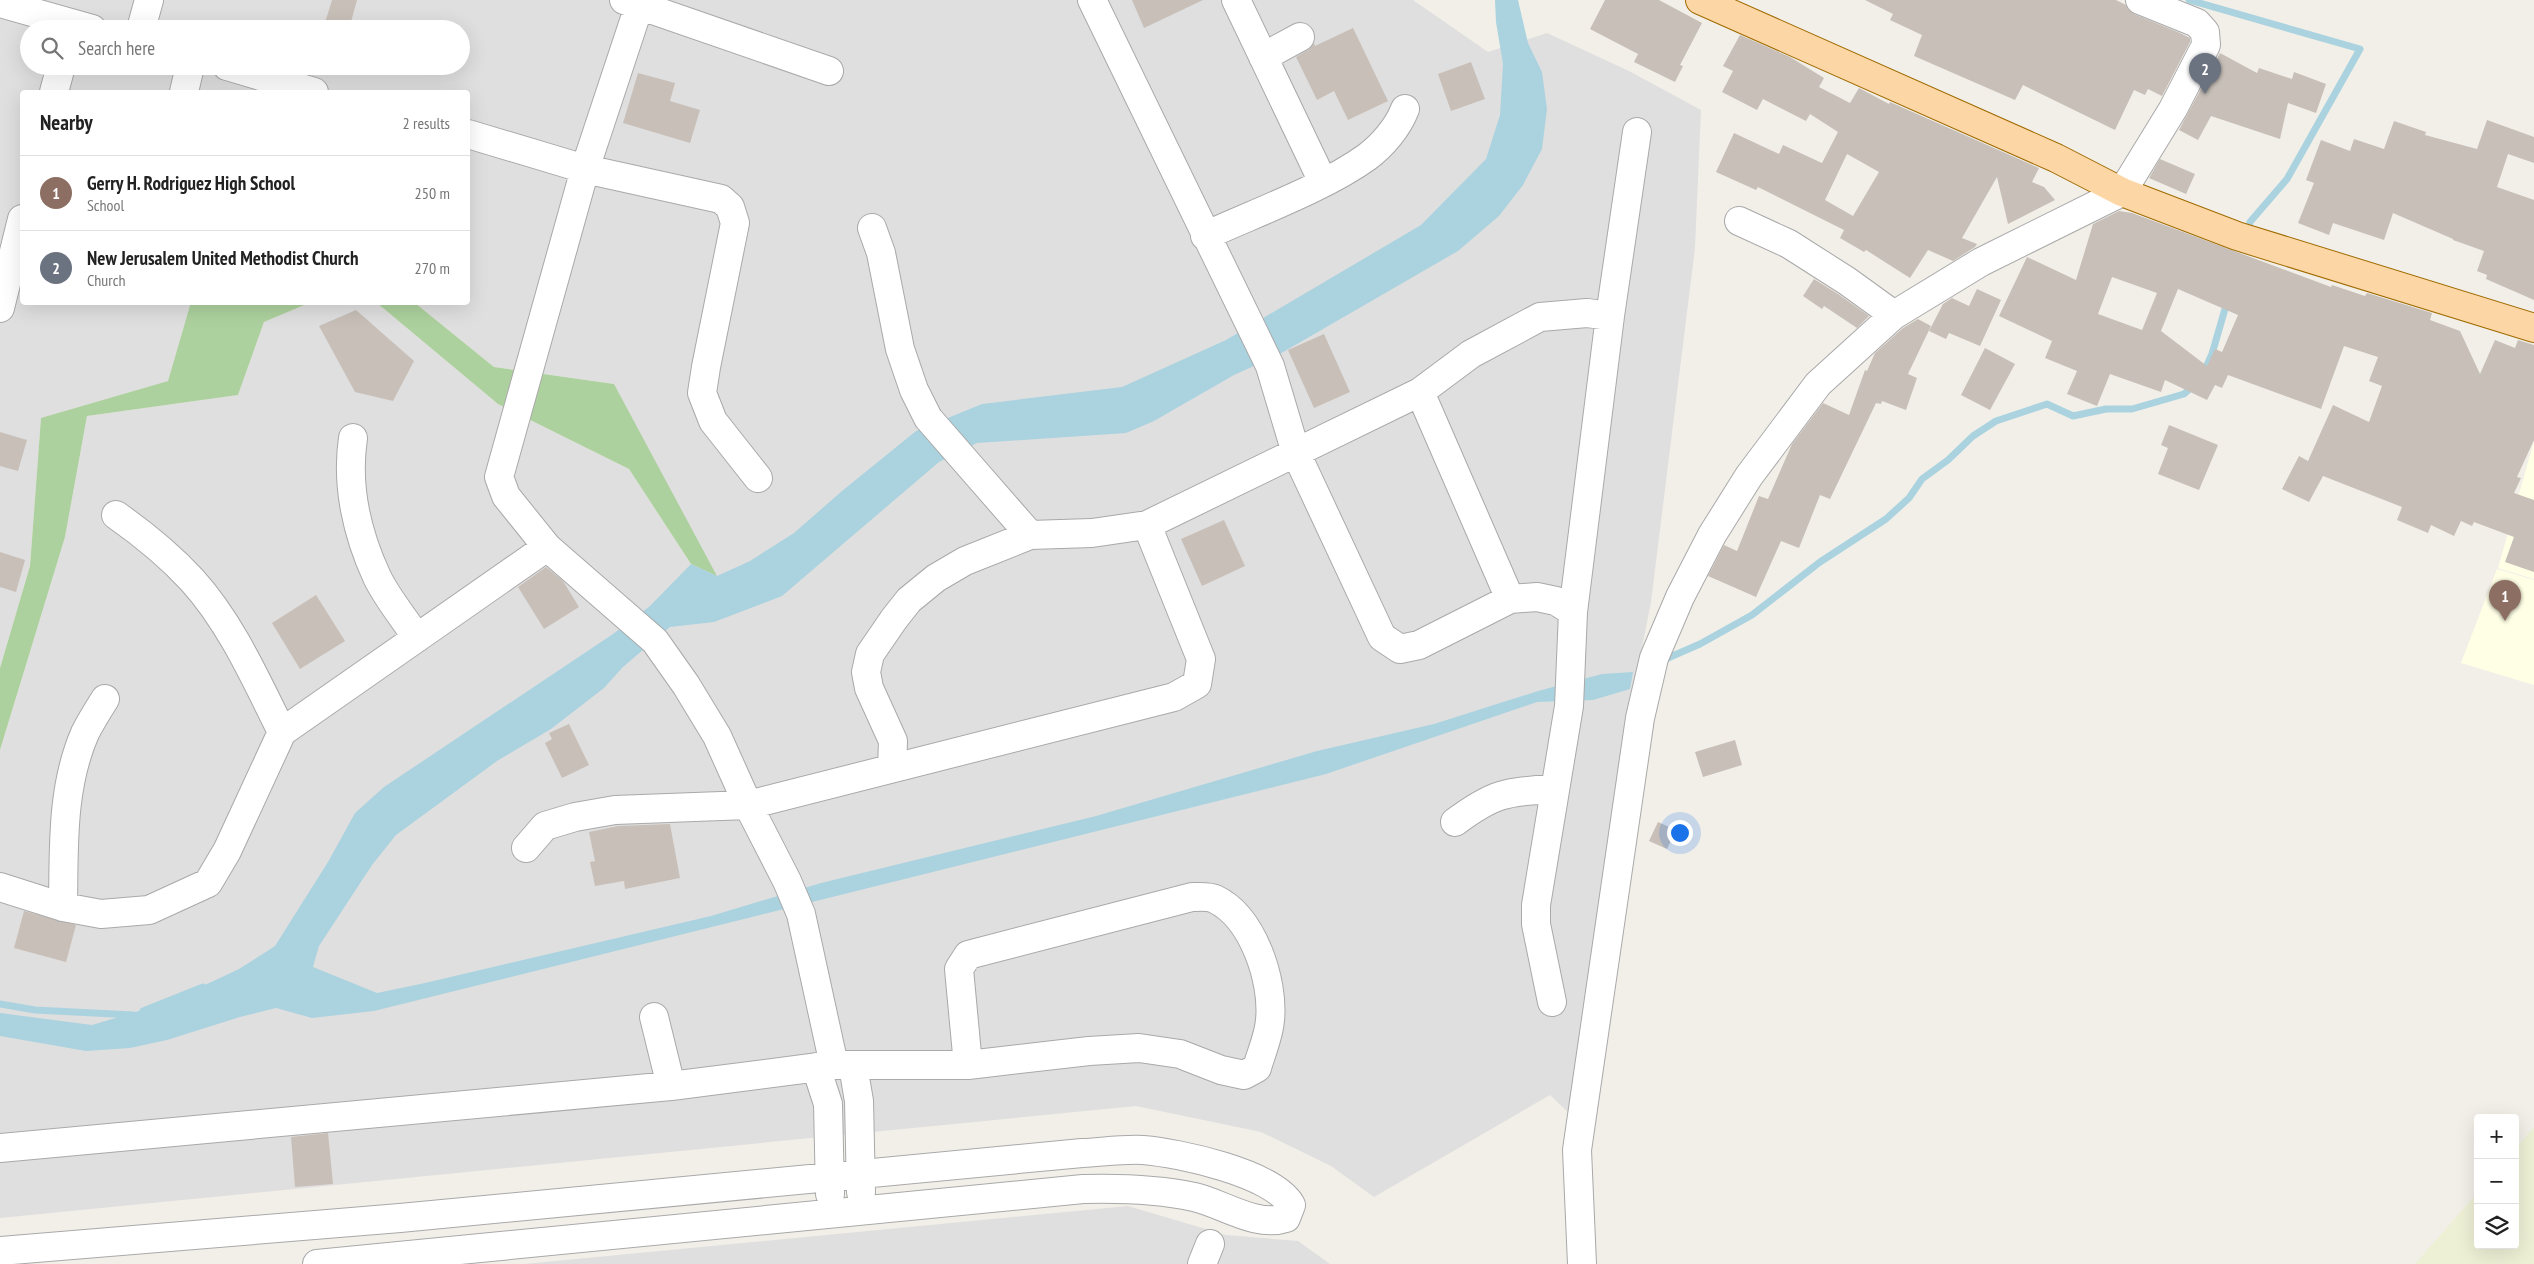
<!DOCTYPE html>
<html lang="en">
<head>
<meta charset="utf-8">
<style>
  :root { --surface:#fff; --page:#f6f6f6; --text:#222; --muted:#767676; --line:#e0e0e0; --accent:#0b8043 }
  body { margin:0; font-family:"PT Sans Narrow",sans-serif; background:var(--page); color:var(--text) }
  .controls { position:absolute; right:15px; bottom:15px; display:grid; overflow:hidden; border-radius:5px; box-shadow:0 5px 20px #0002 }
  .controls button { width:45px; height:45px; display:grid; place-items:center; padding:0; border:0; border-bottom:1px solid var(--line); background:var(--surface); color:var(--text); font:25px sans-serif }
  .you { position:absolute; left:1679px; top:832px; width:18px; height:18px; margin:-12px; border:4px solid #fff; border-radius:50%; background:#1a73e8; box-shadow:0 0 0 8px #1a73e833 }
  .badge { display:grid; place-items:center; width:32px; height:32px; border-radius:50%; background:var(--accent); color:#fff; font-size:16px; font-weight:700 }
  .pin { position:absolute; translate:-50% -41px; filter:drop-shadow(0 1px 2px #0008) }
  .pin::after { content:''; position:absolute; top:26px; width:18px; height:15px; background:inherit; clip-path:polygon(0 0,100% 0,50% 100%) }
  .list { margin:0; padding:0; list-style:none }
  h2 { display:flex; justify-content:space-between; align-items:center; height:65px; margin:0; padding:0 20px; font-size:21px }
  h2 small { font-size:16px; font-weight:400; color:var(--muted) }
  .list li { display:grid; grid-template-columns:32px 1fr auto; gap:15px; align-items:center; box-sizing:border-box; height:75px; padding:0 20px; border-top:1px solid var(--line) }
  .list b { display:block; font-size:19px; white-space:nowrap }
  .list p { margin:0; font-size:16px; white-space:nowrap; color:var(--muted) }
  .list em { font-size:16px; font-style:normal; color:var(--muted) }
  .icon { flex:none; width:28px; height:28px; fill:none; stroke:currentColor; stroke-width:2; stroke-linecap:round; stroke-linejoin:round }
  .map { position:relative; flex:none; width:2534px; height:1264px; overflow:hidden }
  .search { position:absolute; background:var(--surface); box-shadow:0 5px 20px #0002; left:20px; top:20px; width:450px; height:55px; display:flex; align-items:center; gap:12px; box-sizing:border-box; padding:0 18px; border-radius:28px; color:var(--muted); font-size:19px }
  .panel { position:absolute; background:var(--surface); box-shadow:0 5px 20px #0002; left:20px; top:90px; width:450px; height:215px; border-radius:5px }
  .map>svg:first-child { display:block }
</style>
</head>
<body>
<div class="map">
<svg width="2534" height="1264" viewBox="0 0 2534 1264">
  <rect width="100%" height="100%" fill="#f2efe9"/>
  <path fill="#e0dfdf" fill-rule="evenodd" d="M0 0H1413L1488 52 1547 33 1629 71 1701 110 1695 248 1651 602 1637 672 1571 1115 1550 1095 1374 1197 1331 1166 1261 1132 1136 1106 0 1218V750L65 537 87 416 238 395 264 322 309 303H377L498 404 629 469 691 564 614 384 494 367 415 303 468 302V92H22V302L191 303 168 381 41 419 30 566 0 668ZM29 29H461V66H29Z
    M1128 1206 1226 1235 1298 1241 1330 1264H524Z"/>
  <path fill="#ffffe5" d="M2534 441V579L2498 568Z
    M2497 569 2534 580V685L2461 663Z"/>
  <path fill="#eef0d5" d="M2534 1127V1264H2415L2478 1192V1245H2515V1149Z"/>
  <path fill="#add19e" d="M191 302 309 303 264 322 238 395 87 416 65 537 0 750V668L30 566 41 418 168 381Z
    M377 303H415L494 367 614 384 717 576 691 564 629 469 498 404Z"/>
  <path fill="#aad3df" d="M1495 0H1518L1528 43 1542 72 1547 109 1542 149 1523 185 1499 216 1458 251 1278 355 1234 375 1154 421 1126 433 977 443 939 462 782 596 714 622 670 627 623 667 604 688 551 729 497 761 396 835 372 865 319 946 313 967 377 993 425 983 711 916 821 883 1096 816 1317 751 1434 724 1538 691 1602 674 1633 672 1630 689 1593 700 1537 702 1326 774 374 1011 312 1018 276 1008 240 1017 167 1040 130 1048 86 1051 0 1036V1013L92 1025 169 1002 239 969 275 946 328 862 355 813 384 787 613 634 650 606 691 564 717 576 750 561 794 533 842 491 916 431 982 404 1122 387 1226 340 1421 225 1486 159 1500 115 1503 64 1496 22Z"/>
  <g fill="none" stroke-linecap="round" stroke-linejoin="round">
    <path stroke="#aad3df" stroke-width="7" d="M2189 0 2360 49 2287 179 2250 222 2248 234
      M2203 374 2212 354 2227 302
      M1661 661 1700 644 1752 615 1820 562 1886 519 1909 498 1922 479 1948 460 1973 436 1996 421 2047 404 2073 416 2106 409H2132L2184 394 2193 386
      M0 1004 35 1010 133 1015
      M143 1011 203 987"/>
  </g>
  <path fill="#c7bfb8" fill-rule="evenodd" d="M332 0H357L349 29H323Z
    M1132 0H1203L1144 28Z
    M1605 0H1659L1702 23 1680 65 1683 66 1675 82 1634 62 1638 54 1590 29Z
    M1865 0H2116L2126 5 2134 14 2180 33 2190 38V42L2162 96 2148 89 2145 95 2134 90 2115 130 2023 85 2015 100 1914 56 1922 35 1890 20 1893 14Z
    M1353 28 1388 101 1348 120 1334 91 1317 100 1296 57 1308 50 1314 43 1315 46Z
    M1740 35 1790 57 1824 78 1819 87 1850 103 1859 88 1889 104 1890 102 2039 168 2032 182 2044 187 2055 200 2008 224 1997 177 1962 238 1977 244 1975 247 1953 261 1928 250 1910 278 1866 250 1864 252 1840 238 1844 230 1758 187 1756 190 1716 172 1734 133 1779 154 1783 145 1822 163 1838 132 1810 114 1806 121 1763 99 1757 110 1722 92 1733 71 1723 66ZM1847 154 1879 172 1853 216 1825 200Z
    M2220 53 2257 73 2259 68 2292 79 2294 72 2326 84 2316 113 2288 103 2280 139 2211 116 2198 140 2179 130Z
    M1471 62 1485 99 1451 111 1438 74Z
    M638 73 675 83 670 101 700 110 690 143 623 123Z
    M2487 120 2534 137V163L2508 154 2497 187 2534 200V300L2486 279 2487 275 2477 271 2484 251 2453 240V239L2393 213 2384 240 2333 223 2329 235 2298 223 2314 183 2306 180 2321 140 2350 151 2354 139 2384 149 2394 121 2426 132 2425 135 2477 149Z
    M2160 159 2195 174 2186 194 2149 178Z
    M2119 211 2132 213 2331 287 2332 285 2365 296 2367 293 2432 313 2430 320 2460 331 2480 374 2495 340 2515 348 2518 340 2534 345V440L2517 477 2521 478 2514 493 2534 500V572L2505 562 2514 537 2474 522 2472 526 2461 521 2454 536 2431 525 2428 533 2397 520 2402 507 2323 476 2309 502 2282 489 2299 456 2308 461 2333 405 2369 422 2382 386 2369 381 2378 357 2344 346 2321 409 2228 375 2222 388 2215 385 2207 400 2165 380 2161 392 2110 374 2097 406 2067 394 2077 371 2045 358 2052 341 1999 316 2027 257 2076 280 2093 224ZM2112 277 2157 293 2142 330 2098 314ZM2178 289 2238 315 2222 352 2215 349 2207 366 2161 331Z
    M1814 279 1838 294 1869 316 1857 328 1824 306 1822 309 1803 296Z
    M1977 289 2001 300 1980 346 1949 333 1946 339 1929 331 1943 304 1952 298 1969 306Z
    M356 310 414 361 393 401 355 392 319 326Z
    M1918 319 1931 326 1908 374 1917 378 1906 410 1882 401 1881 404 1876 403 1830 499 1820 495 1799 548 1781 541 1756 597 1708 576 1724 545 1737 551 1759 496 1768 499 1792 444 1823 403 1849 415 1865 370 1867 371 1875 353 1903 328Z
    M1324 334 1350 392 1314 408 1288 350Z
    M1985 348 2015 364 1990 410 1961 395Z
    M2169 425 2218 445 2199 490 2158 474 2168 448 2161 445Z
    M0 432 27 440 18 471 0 466Z
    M1224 520 1245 566 1202 586 1181 539Z
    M0 552 25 560 16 592 0 587Z
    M546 567 563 581 579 607 544 629 518 587Z
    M316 595 345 641 300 669 272 623Z
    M569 724 589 765 562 778 545 743 552 739 549 733Z
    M1735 740 1742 765 1703 777 1695 752Z
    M1658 822 1676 830 1667 849 1649 841Z
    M670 824 680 878 625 889 624 881 595 886 590 862 595 861 589 832 618 826Z
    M24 911 76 925 66 962 14 948Z
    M328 1133 333 1184 295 1187 291 1137Z"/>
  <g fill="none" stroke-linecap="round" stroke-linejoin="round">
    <defs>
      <path id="minor" d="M624 0 829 71
        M641 0 585 169 499 477 506 496 547 547 655 641 686 685 717 736 748 805 787 881 801 914 834 1065
        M1092 0 1270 366 1296 453 1382 637 1400 649 1419 645 1510 599 1537 597 1556 601 1573 612
        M1236 0 1323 182
        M0 3 92 29
        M141 29 149 0
        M1263 57 1300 37
        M227 66 314 92
        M54 92 61 66
        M184 92 190 66
        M468 134 585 169 721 199 730 207 735 223 706 367 702 393 713 421 758 478
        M1739 221 1789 244 1847 281 1894 315
        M872 228 881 253 900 349 914 390 928 418 1030 535
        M1205 236C1255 213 1324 188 1367 157 1383 145 1398 127 1405 109
        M0 308 22 219
        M1420 392 1510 599
        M353 438C346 485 357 534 377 577 387 598 404 618 417 638
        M116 515C143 534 169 555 192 580 231 623 256 680 282 732
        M892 768 893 741 869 688 866 672 870 654 894 619 909 600 936 578 965 561 1030 535 1092 533 1147 525 1420 392 1471 354 1540 317 1587 313 1610 316
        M1455 822C1494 793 1505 792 1553 789
        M526 848 545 826 575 817 615 810 748 805 1174 697 1197 684 1201 659 1147 525
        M0 887 63 907 101 914 149 910 208 883 227 851 282 732 547 547
        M63 907C64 848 61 788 85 733 91 721 98 710 105 699
        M1552 1002 1536 924V905L1569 706 1573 612 1610 316 1637 132
        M654 1017 671 1086
        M853 1066 859 1101 861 1192
        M816 1067 828 1104 830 1194
        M0 1148 671 1086 834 1065H968L1089 1051 1139 1048 1180 1054 1221 1070 1244 1075 1257 1068C1261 1053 1269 1036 1270 1020 1274 981 1253 917 1215 899 1209 896 1199 897 1192 897L968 955 959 969 968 1065
        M0 1251 400 1218 1082 1153C1102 1152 1123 1149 1143 1150 1179 1153 1273 1173 1291 1205L1286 1218C1256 1228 1222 1203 1194 1197 1157 1189 1121 1188 1083 1189L317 1264
        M1202 1264 1210 1244
        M1582 1264 1577 1150 1640 718 1654 658 1680 597 1712 535 1749 476 1818 384 1894 315 1981 262 2122 192 2173 109 2206 45 2205 32 2197 23 2140 0"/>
      <path id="major" d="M1700 0 2056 158 2122 192 2237 236 2534 328"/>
    </defs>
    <use href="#minor" stroke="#a9a9a9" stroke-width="30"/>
    <use href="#major" stroke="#a06b00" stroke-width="30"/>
    <use href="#minor" stroke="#fff" stroke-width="28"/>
    <use href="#major" stroke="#fcd6a4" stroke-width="28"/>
  </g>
</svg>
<div class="controls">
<button>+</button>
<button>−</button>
<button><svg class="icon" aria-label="layers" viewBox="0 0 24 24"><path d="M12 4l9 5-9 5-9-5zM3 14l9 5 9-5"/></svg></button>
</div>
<div class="you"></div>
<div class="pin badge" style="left:2505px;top:621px;background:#8d6e63">1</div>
<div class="pin badge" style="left:2205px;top:94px;background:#6b7280">2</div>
<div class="search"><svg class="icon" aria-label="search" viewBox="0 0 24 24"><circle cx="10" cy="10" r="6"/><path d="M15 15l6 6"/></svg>Search here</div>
<section class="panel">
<h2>Nearby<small>2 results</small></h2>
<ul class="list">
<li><span class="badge" style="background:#8d6e63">1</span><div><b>Gerry H. Rodriguez High School</b><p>School</p></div><em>250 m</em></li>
<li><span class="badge" style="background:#6b7280">2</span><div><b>New Jerusalem United Methodist Church</b><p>Church</p></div><em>270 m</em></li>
</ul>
</section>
</div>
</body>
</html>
